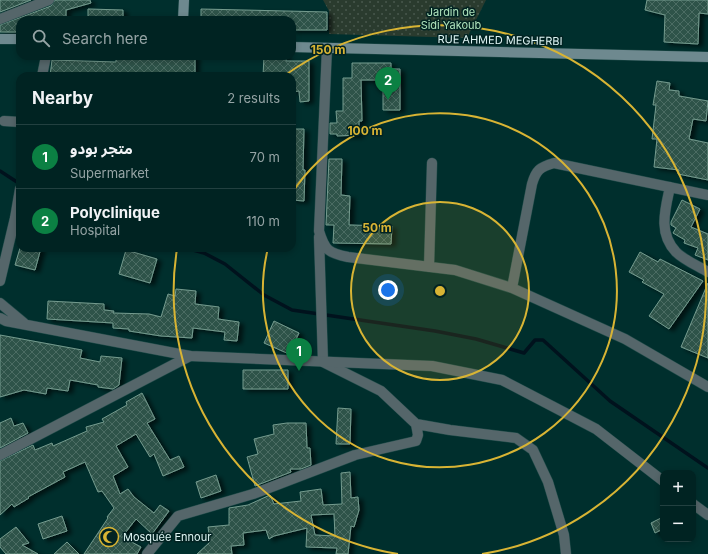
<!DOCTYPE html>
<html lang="en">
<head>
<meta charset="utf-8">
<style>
  :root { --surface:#002322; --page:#0a2b2a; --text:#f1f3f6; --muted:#95a4a5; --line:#224040; --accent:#0b8043 }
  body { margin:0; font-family:Inter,"Noto Sans Arabic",sans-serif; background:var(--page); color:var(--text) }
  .controls { position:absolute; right:12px; bottom:12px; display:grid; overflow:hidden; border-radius:8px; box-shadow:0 2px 6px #0003 }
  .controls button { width:36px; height:36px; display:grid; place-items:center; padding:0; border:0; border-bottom:1px solid var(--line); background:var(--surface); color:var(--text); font:20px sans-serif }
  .you { position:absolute; left:388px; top:290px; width:14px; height:14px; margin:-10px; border:3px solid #fff; border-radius:50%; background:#1a73e8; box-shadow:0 0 0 6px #1a73e833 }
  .badge { display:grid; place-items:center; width:26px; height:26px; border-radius:50%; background:var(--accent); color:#fff; font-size:13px; font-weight:700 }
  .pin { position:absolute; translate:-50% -33px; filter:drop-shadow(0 1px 2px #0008) }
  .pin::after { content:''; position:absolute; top:21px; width:14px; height:12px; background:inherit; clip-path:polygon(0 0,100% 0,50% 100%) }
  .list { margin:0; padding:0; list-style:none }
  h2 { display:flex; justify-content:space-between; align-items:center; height:52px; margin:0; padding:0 16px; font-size:17px }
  h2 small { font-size:13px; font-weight:400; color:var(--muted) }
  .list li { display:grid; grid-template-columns:26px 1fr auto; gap:12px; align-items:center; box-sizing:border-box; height:64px; padding:0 16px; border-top:1px solid var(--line) }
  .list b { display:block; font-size:15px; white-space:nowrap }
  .list p { margin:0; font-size:13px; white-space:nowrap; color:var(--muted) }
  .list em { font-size:13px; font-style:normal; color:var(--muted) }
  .icon { flex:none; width:22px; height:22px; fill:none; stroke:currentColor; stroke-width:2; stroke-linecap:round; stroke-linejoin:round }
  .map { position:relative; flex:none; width:708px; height:554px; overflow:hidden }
  .search { position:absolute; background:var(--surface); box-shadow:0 2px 6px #0003; left:16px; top:16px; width:280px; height:44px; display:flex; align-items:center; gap:10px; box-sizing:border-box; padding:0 14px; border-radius:12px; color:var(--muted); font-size:15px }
  .panel { position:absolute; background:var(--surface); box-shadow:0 2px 6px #0003; left:16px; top:72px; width:280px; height:180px; border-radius:12px }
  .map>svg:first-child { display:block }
</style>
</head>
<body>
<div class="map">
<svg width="708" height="554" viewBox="0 0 708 554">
  <defs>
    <pattern id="garden-dots" width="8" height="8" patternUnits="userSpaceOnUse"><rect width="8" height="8" fill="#2a3b2e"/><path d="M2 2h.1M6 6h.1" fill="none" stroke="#48584d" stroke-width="1.8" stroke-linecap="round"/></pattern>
    <pattern id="building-cross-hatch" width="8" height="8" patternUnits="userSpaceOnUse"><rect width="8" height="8" fill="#2e5348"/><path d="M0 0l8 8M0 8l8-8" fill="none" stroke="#4c6c63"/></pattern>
    <filter id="shadow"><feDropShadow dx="4.5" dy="2.5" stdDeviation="2" flood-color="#0009"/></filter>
  </defs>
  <rect width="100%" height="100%" fill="#002f2d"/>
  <path fill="url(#garden-dots)" d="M323 0H486L467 38 329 34V11Z"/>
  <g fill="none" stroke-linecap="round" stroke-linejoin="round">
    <path stroke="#00121d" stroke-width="3.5" d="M0 171 20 184
      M186 248 204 253 225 264 264 295 292 310 435 331 476 339 524 353 535 340H543L610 401 708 468"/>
  </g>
  <path fill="url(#building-cross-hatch)" stroke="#759c8f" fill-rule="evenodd" filter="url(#shadow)" d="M0 0H31L0 12Z
    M55 0H90L91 3 66 10V20H20V32H0V25L51 6Z
    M647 0H708V14L699 13 698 44 664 42 665 15 645 10Z
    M88 9 123 10V20H88Z
    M201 9 327 12V30H292V20H206L201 16Z
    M116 56H195V73H183V76H50L52 60 116 62Z
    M264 56H286V61H309V101L300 102 299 91 292 92V76H263Z
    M352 63H391V69H400V110H383V80H361L362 121H359V135L337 136V134H330V123H337L336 111H343V78H352Z
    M657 81 670 83 669 90 679 91V96L708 101 706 121 693 119 689 139 708 143V180L678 174 679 170 654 167 657 139H652L656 105H653Z
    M292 129H304L303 170H305L304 201 292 200Z
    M329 159H342L341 195 350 196 349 225 392 226 391 244 333 243 334 225H326Z
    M682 200 700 209 691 227 708 234V260L695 255 698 248 684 243 685 240 673 233 676 228 671 225V222Z
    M20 248H41L35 270 15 265Z
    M126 250 157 259 150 283 119 274Z
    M640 252 658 262 660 259 703 281 669 329 649 316 664 294 642 282 644 280 629 272Z
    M708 283V358L681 347Z
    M176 289 196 291 195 304 219 307 218 319 239 322 237 341 224 340 225 332 193 328 192 338 161 336 129 331V329L113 328V323L47 319 48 301 104 304V310L114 311 113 313 149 314 161 317 168 294 175 296Z
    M274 321 299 333 289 354 264 343Z
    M0 335 82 350 80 358 100 362 101 356 122 358 119 385 113 389 98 387V385L70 380 68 391 47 388 46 394 24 390 0 397Z
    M243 370H288V389H243Z
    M142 393 155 419 147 423 170 460 179 456 184 467 163 476 154 454 150 457 136 434 116 446 128 467 113 476 120 494 128 489 134 497 154 513 160 505 169 511 152 534 136 519 122 537 141 547 137 554H84L108 518 107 517 114 508 102 491 98 492 85 462 63 472 65 477 28 497 29 498 14 507 12 504 0 515V461L33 445 35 450 52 443 53 446 87 431 86 427 104 422 102 419 127 405 126 402Z
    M338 408 351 409 350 444H336Z
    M11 418 14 426 23 423 28 433 0 448V423Z
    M287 423H306L307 448H310L311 465 301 469H290L291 472 255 486 247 457 258 454 254 439 274 434 273 425Z
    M350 472 351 498 358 497 359 510 354 527 351 526 348 554H336L337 548 306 547 307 528 274 536 269 539 266 530 243 533 244 545 231 546 232 554H197L210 542 208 527 229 525V508L248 505 270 495 274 504 301 501 300 492 321 489 323 505 342 504 341 473ZM334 514 335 536 315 535 311 515Z
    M216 475 221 491 201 498 196 482Z
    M62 516 67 531 43 539 38 524Z
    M663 517V529L655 533 651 523Z
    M16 527 29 543 22 545 38 554H6L0 547V539Z
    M67 542 79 554H54Z"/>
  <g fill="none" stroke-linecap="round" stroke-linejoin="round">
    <defs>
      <path id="minor" d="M0 19 49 0
        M327 48 319 231C325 251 329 253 348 257L455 270 512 288 625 339 708 387
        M4 121 20 122
        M670 187C665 210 658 233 676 252 684 260 698 266 708 272
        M429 267 432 163
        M512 288 532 184C536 170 540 167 554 163L708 195
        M416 424 450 430 516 438 533 450 548 482 564 535 566 554
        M0 455 190 356
        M147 554 178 516 253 494 355 455 416 441 418 435 416 424 381 391 323 362 319 237"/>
      <path id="tertiary" d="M42 76 46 56
        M0 281 15 218 20 189
        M0 303 24 323
        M0 318 6 321 190 356 432 366 502 380 596 429 663 481
        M693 504 708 515"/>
      <path id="secondary" d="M183 20 184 0
        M0 39H20
        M292 47 708 57"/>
    </defs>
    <use href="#minor" stroke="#1f4b49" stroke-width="11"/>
    <use href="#tertiary" stroke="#1f4b49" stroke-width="11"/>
    <use href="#secondary" stroke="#1f4b49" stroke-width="11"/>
    <use href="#minor" stroke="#55666a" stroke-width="10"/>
    <use href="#tertiary" stroke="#55666a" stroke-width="10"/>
    <use href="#secondary" stroke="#6e898f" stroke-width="10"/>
  </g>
  <circle cx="440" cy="291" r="89" fill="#d8b434" fill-opacity=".12"/>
  <g fill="none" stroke="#d8b434" stroke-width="2">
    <circle cx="440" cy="291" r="89"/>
    <path d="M292 193A177 177 0 1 1 268 248"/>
    <path d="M398 554A266 266 0 0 1 177 249M284 76A266 266 0 1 1 482 554"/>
  </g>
  <defs>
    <symbol id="mosque-ring" viewBox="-11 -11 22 22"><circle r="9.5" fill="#022322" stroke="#d8b434" stroke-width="1.5"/><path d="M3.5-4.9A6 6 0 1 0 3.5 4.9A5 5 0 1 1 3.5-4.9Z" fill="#d8b434"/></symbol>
  </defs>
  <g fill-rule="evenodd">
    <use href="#mosque-ring" x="98" y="526" width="22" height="22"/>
  </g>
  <g text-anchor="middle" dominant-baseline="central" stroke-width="3" stroke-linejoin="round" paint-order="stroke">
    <g font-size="11" fill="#afe3bc" stroke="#022322">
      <text x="451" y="12">Jardin de<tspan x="451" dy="13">Sidi Yakoub</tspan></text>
    </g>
    <g font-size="11" fill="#dff5f4" stroke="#022322">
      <text transform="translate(500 40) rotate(1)">RUE AHMED MEGHERBI</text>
    </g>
    <g font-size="11" fill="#dff5f4" stroke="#022322" text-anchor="start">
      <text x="123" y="537">Mosquée Ennour</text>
    </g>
  </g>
  <circle cx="440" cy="291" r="6" fill="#d8b434" stroke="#022322" stroke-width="2"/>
  <g font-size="12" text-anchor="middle" font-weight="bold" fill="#d8b434" stroke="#022322" stroke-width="3" stroke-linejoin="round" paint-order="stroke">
    <text x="328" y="54">150 m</text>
    <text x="365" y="135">100 m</text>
    <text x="377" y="232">50 m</text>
  </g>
</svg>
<div class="controls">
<button>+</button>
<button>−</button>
</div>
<div class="you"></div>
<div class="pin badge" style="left:299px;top:371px">1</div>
<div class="pin badge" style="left:388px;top:100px">2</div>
<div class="search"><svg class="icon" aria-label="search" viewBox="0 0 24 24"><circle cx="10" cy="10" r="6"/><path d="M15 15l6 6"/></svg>Search here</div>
<section class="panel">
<h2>Nearby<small>2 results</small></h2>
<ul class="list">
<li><span class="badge">1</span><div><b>متجر بودو</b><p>Supermarket</p></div><em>70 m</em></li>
<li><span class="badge">2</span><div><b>Polyclinique</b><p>Hospital</p></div><em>110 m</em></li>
</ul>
</section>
</div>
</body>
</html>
